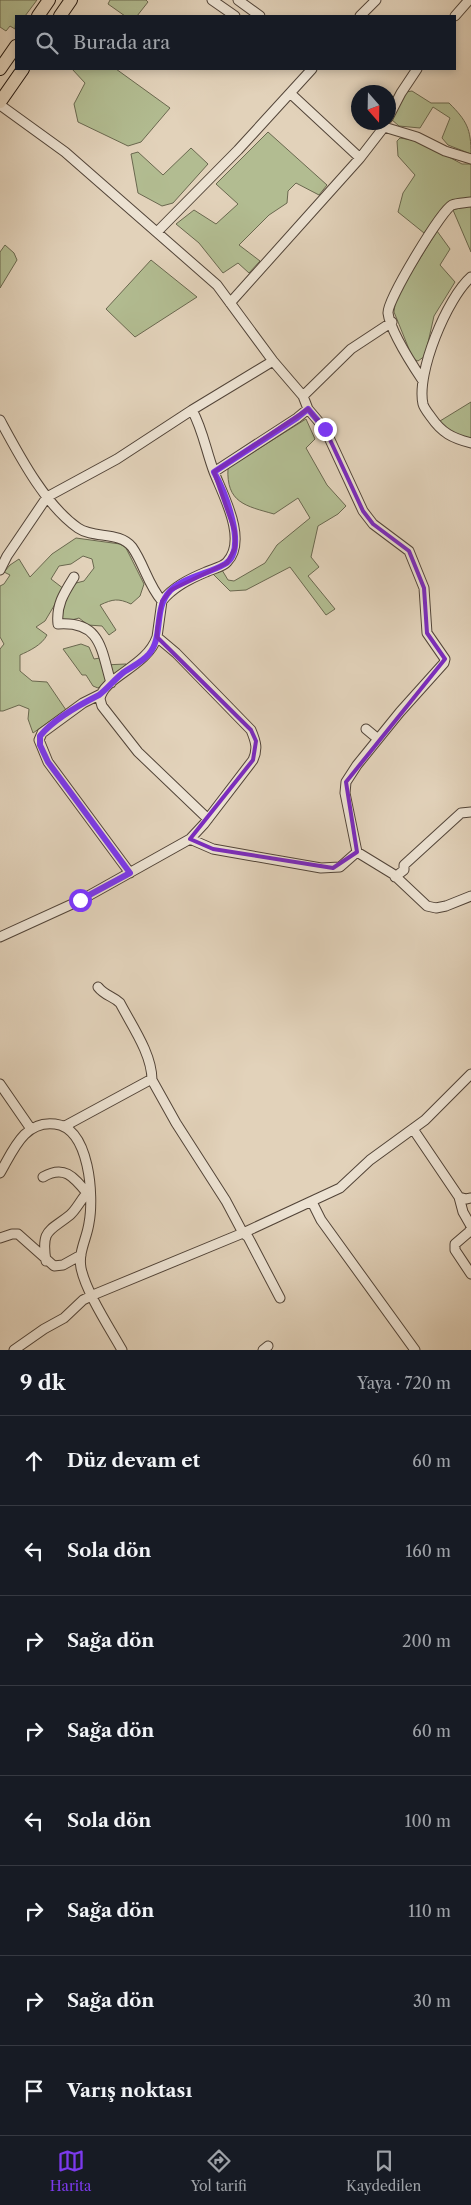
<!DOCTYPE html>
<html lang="tr">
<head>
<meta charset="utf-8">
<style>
  :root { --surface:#171b24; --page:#242831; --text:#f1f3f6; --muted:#9ea1a6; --line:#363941; --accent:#7c3aed }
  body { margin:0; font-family:"Libre Caslon Text",serif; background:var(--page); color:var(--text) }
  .compass { position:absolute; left:351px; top:85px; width:45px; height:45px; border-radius:50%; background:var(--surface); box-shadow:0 2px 8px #0003; rotate:160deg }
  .stop { position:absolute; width:15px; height:15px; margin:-11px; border:4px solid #7c3aed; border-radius:50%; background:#fff }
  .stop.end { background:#7c3aed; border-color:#fff; box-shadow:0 1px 5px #0008 }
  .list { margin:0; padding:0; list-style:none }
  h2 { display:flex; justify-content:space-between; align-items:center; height:65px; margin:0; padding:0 20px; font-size:21px }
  h2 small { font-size:16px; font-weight:400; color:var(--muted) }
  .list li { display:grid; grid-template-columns:32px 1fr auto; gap:15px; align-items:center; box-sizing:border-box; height:90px; padding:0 20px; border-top:1px solid var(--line) }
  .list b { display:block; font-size:19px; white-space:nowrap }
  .list em { font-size:16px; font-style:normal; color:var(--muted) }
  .icon { flex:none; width:28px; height:28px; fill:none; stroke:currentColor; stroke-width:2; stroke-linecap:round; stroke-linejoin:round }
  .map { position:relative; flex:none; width:471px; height:1350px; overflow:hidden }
  .search { position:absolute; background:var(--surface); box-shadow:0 2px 8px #0003; left:15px; right:15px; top:15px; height:55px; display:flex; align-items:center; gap:12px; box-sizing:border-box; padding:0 18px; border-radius:0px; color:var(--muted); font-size:19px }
  .sheet { height:785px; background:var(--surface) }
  nav { display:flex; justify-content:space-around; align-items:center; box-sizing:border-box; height:70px; border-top:1px solid var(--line); background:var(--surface); font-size:14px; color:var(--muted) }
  nav a { display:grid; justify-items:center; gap:2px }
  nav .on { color:var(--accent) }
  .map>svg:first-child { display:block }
</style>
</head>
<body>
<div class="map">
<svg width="471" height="1350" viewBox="0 0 471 1350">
  <rect width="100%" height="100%" fill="#e2d2ba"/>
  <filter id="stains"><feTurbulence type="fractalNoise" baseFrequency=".004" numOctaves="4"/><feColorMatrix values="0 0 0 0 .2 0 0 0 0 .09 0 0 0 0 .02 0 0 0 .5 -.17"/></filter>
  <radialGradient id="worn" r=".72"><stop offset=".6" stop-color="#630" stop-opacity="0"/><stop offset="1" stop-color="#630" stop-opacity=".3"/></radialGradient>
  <path fill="#b2bc91" stroke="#6a684f" d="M0 0H37L25 16H16L15 29 10 26 6 31 0 27Z
    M110 0H146L148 2 137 16H125L108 4Z
    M72 69H116L170 108 141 142 128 146 78 122 74 104 85 83Z
    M412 91 431 103H449C467 121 471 129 471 154L448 145 442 138 450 118 433 107 420 128 399 126 391 119 406 92Z
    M268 132 327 185 319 195 296 183 288 191 287 203 269 215 239 245 260 261 249 273 238 263 223 273 199 243 176 224 194 210 216 224 238 204 216 184Z
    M400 138 419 141 462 164H471V198L446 205 424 233 398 212 403 193 415 175 398 156 397 141Z
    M191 148 208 164 173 203 162 206 138 193 131 154 138 152 163 175Z
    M471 205V252L453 210Z
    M437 231 450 249 440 265 455 282 434 316 425 356 418 361 413 359 394 312 396 297Z
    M5 245 14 253 17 260 0 288V252Z
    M151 260 197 297 135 337 106 309Z
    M471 402V439L453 434 440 421Z
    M306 419 315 439 306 448 327 485 346 506 338 514 318 526 311 557 319 567 308 576 335 609 326 615 290 567 246 590 230 591 213 574 222 570 228 580 234 581 265 563 277 545 310 518 298 498 274 514C246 506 226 503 228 468Z
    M76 538 120 544 126 548 144 584 140 596 131 604C118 598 113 599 100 605L116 630 109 635 102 626 88 625 79 618 68 621 62 620C56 605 67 595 76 583L84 581 94 568 92 559 83 556 71 564 59 566 51 579 64 589 45 621 36 627 47 635C42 645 29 651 20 655V671L32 681 47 682 66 710 33 733 28 719 29 709 19 705 3 711H0V649L4 644 0 637V586L4 584 10 575 4 572 10 565 19 559 30 577 52 554Z
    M81 644 89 647 94 659 100 658 103 665 126 664 125 667 98 688 93 686 86 675H82L63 649Z"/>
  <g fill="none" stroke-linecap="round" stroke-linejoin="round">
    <defs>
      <path id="minor" d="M212 0 235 16
        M238 0 260 16
        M360 16 376 0
        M455 16 469 0
        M290 93 360 158
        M0 105 65 152 217 285 273 361 303 396 308 409 297 418 214 472
        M388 118 401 93 417 69
        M157 232 238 150 312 69
        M471 277C447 298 416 373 423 404 424 408 428 413 431 417 442 433 452 438 471 443
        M230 303 360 158 384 127 417 137 445 151 471 159
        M423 381C413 366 390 330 388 313 387 300 441 211 452 205 457 203 465 203 471 202
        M303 396 351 349 392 322
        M308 409 325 429 363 511 373 524 409 551 424 588 427 633 445 659 444 663 400 712 357 765 346 782 345 793 357 852
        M192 410 273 361
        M0 420C19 455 45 505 78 528 94 539 119 531 132 547 144 564 148 585 162 601L157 637 176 653 251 730C256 742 258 749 253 760L204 824 190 839
        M0 570 7 556 47 497 117 459 192 410C203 430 206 451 214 472 223 495 248 540 227 562 223 567 212 569 206 572 189 579 173 587 162 601
        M74 577C64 593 56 605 58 624 101 621 101 649 111 683
        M157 637C147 667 103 677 100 699L102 706 138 752 208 819
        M101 694 83 703 42 733 39 740 48 762 130 873
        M366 729 378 739
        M395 877 404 870V865L461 813 471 812
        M0 937 81 900 190 839 213 849 321 868 340 867 357 852 393 874 427 906 436 908 446 906 471 896
        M98 987C105 996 113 996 120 1003 132 1026 152 1054 152 1080
        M0 1084 31 1129
        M65 1126 148 1081 152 1080 176 1123 226 1201 243 1233 248 1237 280 1298
        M413 1129 459 1197 463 1212 471 1226
        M0 1173C13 1151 24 1120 55 1124 90 1128 94 1197 89 1223 87 1238 78 1252 81 1268 86 1292 109 1327 122 1350
        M43 1177C64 1165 73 1176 87 1193
        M459 1197 466 1199 471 1198
        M312 1202 321 1220 415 1350
        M471 1228 469 1232 455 1244V1250L471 1274
        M0 1238 12 1234H18L54 1266 63 1265 81 1255
        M46 1261C41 1229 49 1232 70 1215 77 1209 82 1197 90 1190
        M14 1350 44 1329 64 1318 83 1300 93 1295 243 1233 340 1188 370 1160 425 1120 471 1074
        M263 1350 268 1346"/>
      <path id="highway" d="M38 16 49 0
        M60 16 71 0
        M0 69 16 46
        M0 102 23 69"/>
    </defs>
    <use href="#minor" stroke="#524438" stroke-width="11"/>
    <use href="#highway" stroke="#22150d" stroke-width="14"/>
    <use href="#minor" stroke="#ece2d2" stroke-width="9"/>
    <use href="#highway" stroke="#e2d2ba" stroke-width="12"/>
  </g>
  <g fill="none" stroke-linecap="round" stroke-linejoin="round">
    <path stroke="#7c3aed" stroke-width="6" d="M80 900 130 873 48 762 40 745V736C53 720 81 704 99 695 106 690 116 678 124 672 133 666 142 662 149 654 164 636 153 609 170 591 184 577 208 574 225 564 249 550 224 490 214 472L297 418 308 409 325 429"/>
  </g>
  <path fill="none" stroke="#7b2cbf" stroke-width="4" stroke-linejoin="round" d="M308 409 325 429 363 511 373 524 409 551 424 588 427 633 445 659 346 782 357 852 333 868 213 849 190 839 253 760 256 741 251 730 157 637V630L162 601 171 590 227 563 235 548V532L214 472Z"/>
  <rect width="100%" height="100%" filter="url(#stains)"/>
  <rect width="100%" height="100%" fill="url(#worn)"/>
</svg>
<svg class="compass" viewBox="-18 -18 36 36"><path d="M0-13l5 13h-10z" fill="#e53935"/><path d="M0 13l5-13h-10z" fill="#9ea1a6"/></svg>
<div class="stop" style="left:80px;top:900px"></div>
<div class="stop end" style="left:325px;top:429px"></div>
<div class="search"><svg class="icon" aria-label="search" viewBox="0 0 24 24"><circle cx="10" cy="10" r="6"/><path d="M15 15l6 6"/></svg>Burada ara</div>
</div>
<section class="sheet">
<h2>9 dk<small>Yaya · 720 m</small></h2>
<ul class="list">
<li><svg class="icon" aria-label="ahead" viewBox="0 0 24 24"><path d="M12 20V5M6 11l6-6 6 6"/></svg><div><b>Düz devam et</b></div><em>60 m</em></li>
<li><svg class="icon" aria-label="left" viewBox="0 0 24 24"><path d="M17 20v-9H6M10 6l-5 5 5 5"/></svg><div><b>Sola dön</b></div><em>160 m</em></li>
<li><svg class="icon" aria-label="right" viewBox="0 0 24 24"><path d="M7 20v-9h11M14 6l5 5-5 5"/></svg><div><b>Sağa dön</b></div><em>200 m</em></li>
<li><svg class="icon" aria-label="right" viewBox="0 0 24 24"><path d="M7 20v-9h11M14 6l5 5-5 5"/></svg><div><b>Sağa dön</b></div><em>60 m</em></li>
<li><svg class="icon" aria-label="left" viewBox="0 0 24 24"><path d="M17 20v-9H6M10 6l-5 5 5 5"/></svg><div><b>Sola dön</b></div><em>100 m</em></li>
<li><svg class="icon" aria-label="right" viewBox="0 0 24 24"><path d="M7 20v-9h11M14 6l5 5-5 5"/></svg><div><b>Sağa dön</b></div><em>110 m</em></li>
<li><svg class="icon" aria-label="right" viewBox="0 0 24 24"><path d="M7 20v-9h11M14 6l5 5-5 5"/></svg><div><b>Sağa dön</b></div><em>30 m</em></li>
<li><svg class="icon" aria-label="arrive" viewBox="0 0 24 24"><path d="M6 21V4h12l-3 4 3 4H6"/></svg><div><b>Varış noktası</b></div></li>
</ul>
</section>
<nav>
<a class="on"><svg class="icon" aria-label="map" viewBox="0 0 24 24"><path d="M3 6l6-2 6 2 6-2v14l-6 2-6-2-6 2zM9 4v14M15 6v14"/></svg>Harita</a>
<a><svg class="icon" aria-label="directions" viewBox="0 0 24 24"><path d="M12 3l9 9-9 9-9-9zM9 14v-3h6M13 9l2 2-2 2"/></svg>Yol tarifi</a>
<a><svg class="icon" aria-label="saved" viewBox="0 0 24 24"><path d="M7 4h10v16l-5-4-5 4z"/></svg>Kaydedilen</a>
</nav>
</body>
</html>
